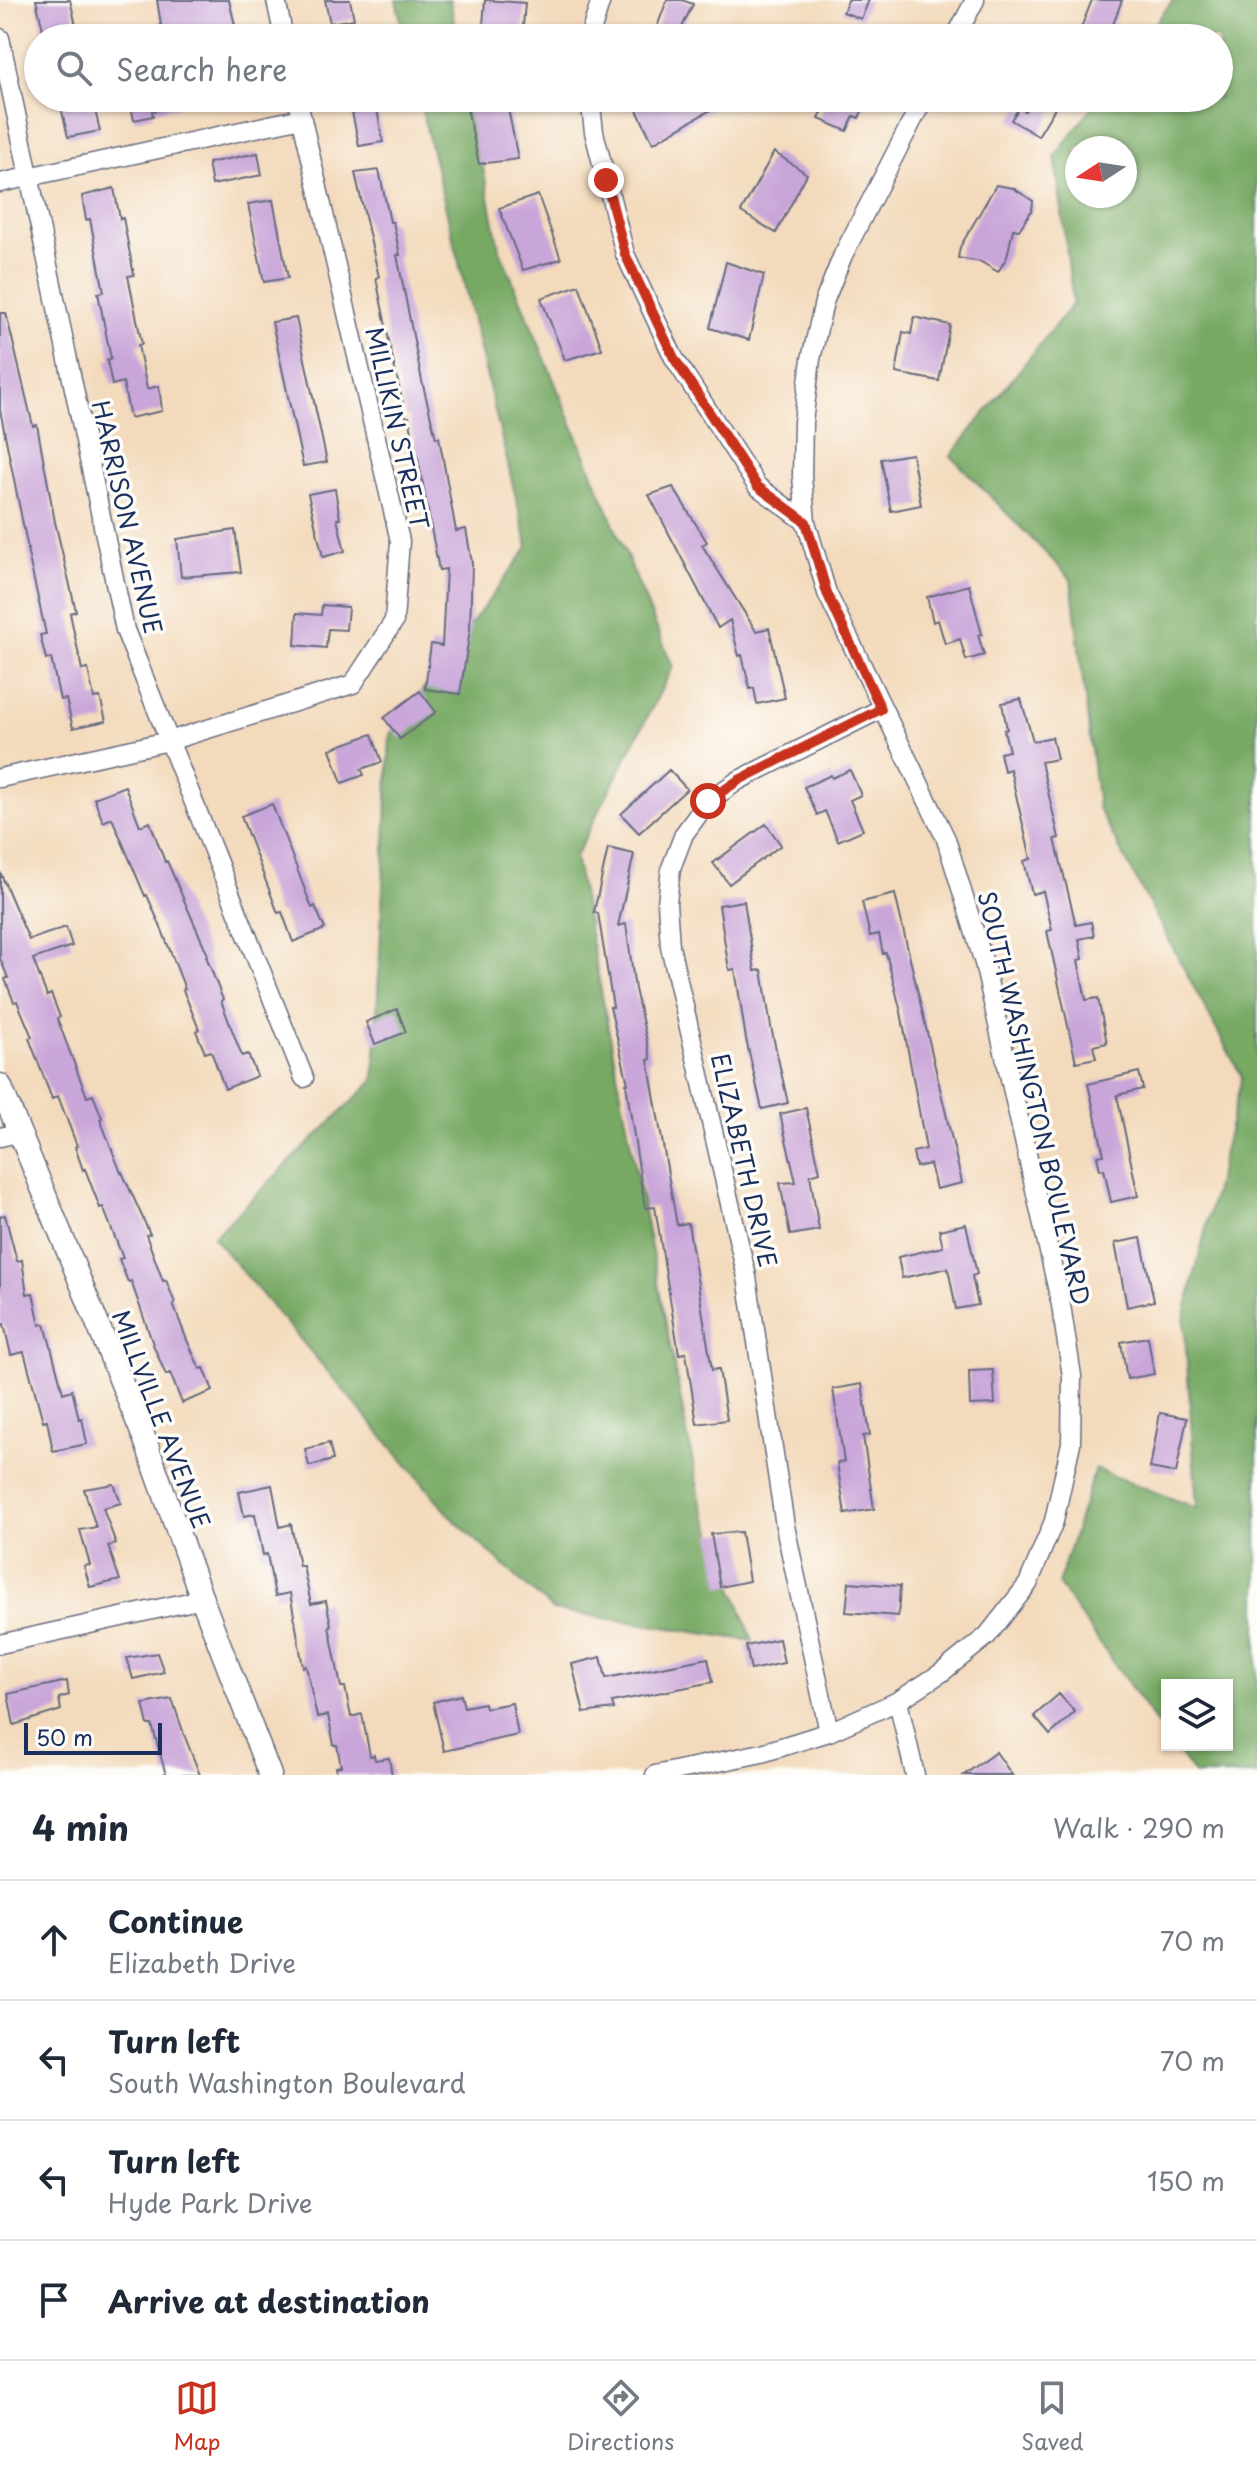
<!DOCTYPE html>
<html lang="en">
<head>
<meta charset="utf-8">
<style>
  :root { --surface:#fff; --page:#f2f2f3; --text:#1f2937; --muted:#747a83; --line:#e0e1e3; --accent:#c8321e }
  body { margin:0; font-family:"Playpen Sans",sans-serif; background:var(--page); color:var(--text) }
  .controls { position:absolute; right:24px; bottom:24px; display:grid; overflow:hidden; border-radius:0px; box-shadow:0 2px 6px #0004 }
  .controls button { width:72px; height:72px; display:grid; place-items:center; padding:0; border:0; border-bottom:2px solid var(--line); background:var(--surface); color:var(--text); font:40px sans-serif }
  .compass { position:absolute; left:1065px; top:136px; width:72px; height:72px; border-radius:50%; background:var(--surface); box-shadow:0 2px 6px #0004; rotate:258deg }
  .scale { position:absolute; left:24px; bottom:20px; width:138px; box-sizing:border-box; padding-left:8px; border:4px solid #1b2f5e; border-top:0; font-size:22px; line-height:28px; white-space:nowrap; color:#1b2f5e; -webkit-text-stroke:6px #fdfcf7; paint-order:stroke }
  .stop { position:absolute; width:24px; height:24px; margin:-18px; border:6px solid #c8321e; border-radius:50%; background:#fff }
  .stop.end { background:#c8321e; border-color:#fff; box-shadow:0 2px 8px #0008 }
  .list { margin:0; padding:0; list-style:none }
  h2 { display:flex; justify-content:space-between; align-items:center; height:104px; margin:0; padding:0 32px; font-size:34px }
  h2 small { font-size:26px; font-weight:400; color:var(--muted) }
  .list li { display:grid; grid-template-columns:52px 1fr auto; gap:24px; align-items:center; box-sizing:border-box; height:120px; padding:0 32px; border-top:2px solid var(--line) }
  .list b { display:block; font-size:30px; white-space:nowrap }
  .list p { margin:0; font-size:26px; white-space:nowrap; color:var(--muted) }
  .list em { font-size:26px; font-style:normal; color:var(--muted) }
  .icon { flex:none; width:44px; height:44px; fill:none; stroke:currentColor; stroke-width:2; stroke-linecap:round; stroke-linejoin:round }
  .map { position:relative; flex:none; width:1257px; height:1775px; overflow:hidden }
  .search { position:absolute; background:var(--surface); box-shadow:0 2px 6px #0004; left:24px; right:24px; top:24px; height:88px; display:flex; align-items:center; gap:20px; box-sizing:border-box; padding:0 28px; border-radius:44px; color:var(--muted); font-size:30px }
  .sheet { height:584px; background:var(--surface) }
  nav { display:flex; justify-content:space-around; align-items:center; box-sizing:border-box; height:112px; border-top:2px solid var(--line); background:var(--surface); font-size:22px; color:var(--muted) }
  nav a { display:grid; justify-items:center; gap:4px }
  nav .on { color:var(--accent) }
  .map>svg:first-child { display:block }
</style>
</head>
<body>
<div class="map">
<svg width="1257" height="1775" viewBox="0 0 1257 1775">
  <rect width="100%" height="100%" fill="#fdfcf7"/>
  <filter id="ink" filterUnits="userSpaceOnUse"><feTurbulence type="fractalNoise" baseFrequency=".0125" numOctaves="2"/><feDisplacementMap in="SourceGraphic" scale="16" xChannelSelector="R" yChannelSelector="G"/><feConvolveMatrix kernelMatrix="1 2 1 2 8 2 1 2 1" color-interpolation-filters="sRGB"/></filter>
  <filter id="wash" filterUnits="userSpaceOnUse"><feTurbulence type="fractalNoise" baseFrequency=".006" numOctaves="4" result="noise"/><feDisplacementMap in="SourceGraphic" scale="32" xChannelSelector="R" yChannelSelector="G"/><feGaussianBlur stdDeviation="1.8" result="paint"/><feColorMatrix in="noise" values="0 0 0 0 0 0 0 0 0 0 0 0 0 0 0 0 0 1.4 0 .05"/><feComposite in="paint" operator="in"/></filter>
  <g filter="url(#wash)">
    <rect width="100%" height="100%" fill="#f3dabc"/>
    <path fill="#77a964" stroke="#496c61" stroke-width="2" fill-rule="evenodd" d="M396 0H450L457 38H405Z
      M1173 0H1257V1775H1195L1172 1745H1227V1685H1167V1738L1058 1584 1095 1469 1197 1508 1184 1319 1242 1077 1098 808 1071 579 951 456 1073 303 1055 156 1099 98H1219V38H1144ZM1125 148V196H1077V148Z
      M419 98H469L499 248 673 667 575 857 700 1499 753 1641 553 1610 454 1520 213 1237 374 1080 390 734 528 547Z"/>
    <g id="blocks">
      <path fill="#c9a6d9" d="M36 0H70L79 38H45Z
        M157 0H229L238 38H204L202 28 163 37Z
        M325 0H350L354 19 330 23Z
        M485 0 525 3 522 38H482Z
        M667 0H682L693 4 677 38H653Z
        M848 0H869L861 19 843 12Z
        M1092 0H1122L1108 38H1077Z
        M59 98H92L100 131 68 137Z
        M129 98H179V107L152 111 153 116 134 120Z
        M465 98H506L518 159 479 164Z
        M652 98H706L712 109 653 143 636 108Z
        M828 98H868L859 118 854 116 847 131 819 119Z
        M1033 98H1049L1058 103 1038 136 1011 120 1019 108 1025 111Z
        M377 109 383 142 359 146 352 112Z
        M774 152 807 174 776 233 741 212Z
        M258 153 262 175 212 185 208 163Z
        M379 170 390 222H393L400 255H397L422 381 436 438 439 437 456 531 466 529 472 563 470 630 460 694 425 689 431 644 442 646 446 569 439 570 420 469 409 417H406L394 365 376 278 379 277 355 173Z
        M996 185 1013 188 1033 201 1032 210 1019 230 1013 229 1007 257 998 272 981 262 958 258 960 247Z
        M114 188 120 219 123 218 134 275 128 276 142 344 138 345 147 389 159 386 162 411 130 418 123 382 112 385 107 360 111 359 98 293 104 292 90 219 86 220 82 196Z
        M538 195 561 259 523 270 499 208Z
        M273 200 288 278 264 282 248 204Z
        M726 262 764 275 749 340 710 328Z
        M579 285 602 349 565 360 541 298Z
        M0 313H6L33 426 37 425 55 522 76 611 70 613 82 670 88 669 94 698 100 697 106 721 73 728 66 699 60 700 51 658 46 659 40 635 46 634 27 549H28L0 410Z
        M914 317 950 325 939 381 896 373 903 332 911 334Z
        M296 318 327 462 303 466 272 322Z
        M912 454 921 505 891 511 881 459Z
        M673 487 707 542 702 545 756 631 769 628 785 698 757 704 754 688 750 689 742 655 739 656 730 620 718 628 649 495Z
        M335 489 340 519H337L345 551 323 557 308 494Z
        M235 530 241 572 181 577 177 539Z
        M969 585 982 634 978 635 984 655 966 660 960 639 945 644 938 620 933 622 927 597Z
        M322 605 348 607 346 630 328 629 326 648 295 645 297 613 321 615Z
        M420 691 436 712 400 739 384 718Z
        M1021 699 1033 741 1052 737 1057 759 1041 762 1059 838 1055 839 1076 925 1091 922 1094 936 1079 939 1083 959 1078 960 1086 1000 1098 998 1107 1043 1093 1046 1096 1058 1076 1062 1047 931 1052 930 1043 891 1032 894 1024 861 1031 859 1010 769 1004 771 1000 753 1009 751 1004 730 1007 729 1002 703Z
        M372 734 382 762 361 769 364 775 342 783 330 749Z
        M669 770 687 789 639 833 621 814Z
        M850 770 861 795 850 800 863 830 838 841 825 811 817 815 804 787 831 775 832 778Z
        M125 786 140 826 150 822 165 862 167 861 208 955 206 956 223 1000 221 1001 242 1056 248 1054 257 1076 225 1089 211 1051 205 1053 196 1031 199 1029 183 990 185 989 162 930 147 895 145 896 112 818 103 822 94 798Z
        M272 804 312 908 315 906 325 929 293 942 282 912 278 913 241 816Z
        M766 824 781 845 729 884 713 863Z
        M608 848 634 854 618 926 626 924 635 989 651 1059 648 1060 677 1225 688 1223 712 1370 719 1369 727 1420 697 1424 686 1353 679 1354 655 1207 645 1208 626 1084H628L610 1007H613L598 913 594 912Z
        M0 872 29 940 66 927 72 946 33 959 47 996 51 994 60 1017 57 1018 87 1097 93 1095 102 1118 100 1119 121 1173 122 1172 150 1234 146 1235 163 1281 166 1280 175 1303 173 1304 187 1340 200 1369 204 1368 213 1391 182 1403 170 1373 166 1375 154 1347 131 1281 128 1282 119 1259 123 1258 103 1207 100 1208 85 1169 83 1170 75 1147 77 1146 58 1096 52 1099 29 1038 32 1037 17 1001 14 1002 5 979 8 978 0 958Z
        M895 894 962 1183 936 1189 930 1164 916 1167 913 1152 926 1149 901 1012 886 953 883 954 879 934 870 936 862 902Z
        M744 901 755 971 762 970 771 1027 788 1103 762 1109 746 1039 735 969 729 970 719 905Z
        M397 1009 406 1032 375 1044 366 1022Z
        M1139 1072 1143 1089 1117 1095 1138 1196 1111 1202 1104 1169 1100 1170 1097 1156 1104 1155 1088 1084Z
        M806 1108 820 1172 810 1175 819 1230 790 1235 780 1183 796 1182 780 1114Z
        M5 1215 17 1261 22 1260 27 1294 33 1293 40 1325 45 1324 63 1393 72 1390 79 1419 82 1418 87 1444 53 1451 47 1420 43 1421 24 1352 11 1355 4 1324 0 1325V1216Z
        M966 1224 977 1274 972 1276 978 1305 956 1309 948 1268 902 1278 898 1257 943 1247 939 1230Z
        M1141 1238 1154 1301 1127 1307 1115 1243Z
        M1148 1337 1154 1374 1127 1379 1121 1342Z
        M993 1370 995 1404 970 1405 969 1371Z
        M862 1384 870 1435 863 1436 874 1509 845 1514 837 1463 844 1462 833 1389Z
        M1160 1413 1187 1418 1176 1473 1150 1468Z
        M329 1443 333 1460 309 1466 305 1449Z
        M114 1484 121 1503 103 1508 116 1544 108 1546 120 1580 90 1587 84 1566 90 1565 80 1530 96 1527 84 1489Z
        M272 1485 280 1527 291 1524 299 1566H303L311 1604 326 1601 331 1625 329 1626 341 1687H345L351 1717 362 1714 370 1756 374 1755 375 1760 389 1758 392 1775H337L336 1767 341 1766 337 1745H334L328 1715 317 1717 306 1666 303 1667 290 1593 275 1596 267 1554 263 1555 255 1514 244 1516 239 1492Z
        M741 1532 749 1581 720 1587 711 1534Z
        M849 1582 900 1586 898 1616 846 1612Z
        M779 1639 784 1663 751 1670 746 1646Z
        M157 1653 164 1672 133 1679 127 1658Z
        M601 1657 606 1678 708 1658 713 1682 612 1702 614 1709 584 1713 572 1664Z
        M67 1681 69 1695 59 1698 61 1710 14 1725 8 1694Z
        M1059 1694 1075 1712 1050 1735 1034 1716Z
        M461 1695 464 1707 484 1703 485 1708 512 1703 518 1735 444 1751 433 1702Z
        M172 1699 185 1737 200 1775H166L152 1725H148L143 1704Z
        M996 1752 1012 1775H964Z"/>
    </g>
  </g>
  <g filter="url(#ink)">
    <use href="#blocks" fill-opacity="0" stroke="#676b7f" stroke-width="2"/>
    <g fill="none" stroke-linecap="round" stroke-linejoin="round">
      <defs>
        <path id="minor" d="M276 0 284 38
          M0 38 125 630 304 1078
          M589 38 601 0
          M955 38 975 0
          M590 98 594 132 625 254 674 358 757 486 806 522
          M0 183 302 118
          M0 778 169 741 353 684 394 621 400 541 297 98
          M0 1137 18 1133
          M0 1644 202 1599
          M898 1701 915 1775
          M829 1732 785 1526 747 1277 670 946 667 903 671 868 684 834 708 801 739 780 881 709
          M655 1775 762 1753 829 1732 898 1701 941 1673 987 1636 1028 1584 1054 1521 1071 1443 1072 1376 1061 1305 984 963 946 839 827 593 806 522 802 476 803 422 811 359 824 302 843 255 924 98"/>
        <path id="major" d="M0 1085 145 1440 202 1599 270 1775"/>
      </defs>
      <use href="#minor" stroke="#676b7f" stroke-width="21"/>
      <use href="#major" stroke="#676b7f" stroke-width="25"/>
      <use href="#minor" stroke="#fff" stroke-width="18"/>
      <use href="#major" stroke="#fff" stroke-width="22"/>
    </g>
  </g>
  <g fill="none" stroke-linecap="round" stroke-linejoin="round" filter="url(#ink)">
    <path stroke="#c8321e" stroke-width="10" d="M606 180 625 254 674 358 757 486 806 522 827 593 881 709 739 780 708 801"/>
  </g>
  <g text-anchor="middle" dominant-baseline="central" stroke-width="7" stroke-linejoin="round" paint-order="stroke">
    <g font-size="24" fill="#1b2f5e" stroke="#fdfcf7">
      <text transform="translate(398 428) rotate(77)">MILLIKIN STREET</text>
      <text transform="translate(128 517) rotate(77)">HARRISON AVENUE</text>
      <text transform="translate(1035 1098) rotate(77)">SOUTH WASHINGTON BOULEVARD</text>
      <text transform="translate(745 1160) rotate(77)">ELIZABETH DRIVE</text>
      <text transform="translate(162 1419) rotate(69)">MILLVILLE AVENUE</text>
    </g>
  </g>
</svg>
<div class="controls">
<button><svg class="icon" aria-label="layers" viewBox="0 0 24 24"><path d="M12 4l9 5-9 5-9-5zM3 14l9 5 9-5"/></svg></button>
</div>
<svg class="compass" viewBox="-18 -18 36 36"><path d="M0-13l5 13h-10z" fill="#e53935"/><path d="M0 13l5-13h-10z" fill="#747a83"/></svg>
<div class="scale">50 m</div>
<div class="stop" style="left:708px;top:801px"></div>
<div class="stop end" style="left:606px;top:180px"></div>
<div class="search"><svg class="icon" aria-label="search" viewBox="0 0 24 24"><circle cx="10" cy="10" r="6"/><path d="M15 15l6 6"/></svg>Search here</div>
</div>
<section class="sheet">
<h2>4 min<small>Walk · 290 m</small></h2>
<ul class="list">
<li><svg class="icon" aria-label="ahead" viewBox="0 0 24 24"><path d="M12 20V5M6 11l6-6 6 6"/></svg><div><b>Continue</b><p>Elizabeth Drive</p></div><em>70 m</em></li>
<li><svg class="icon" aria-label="left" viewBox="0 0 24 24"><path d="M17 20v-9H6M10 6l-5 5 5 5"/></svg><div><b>Turn left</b><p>South Washington Boulevard</p></div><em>70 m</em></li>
<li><svg class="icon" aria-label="left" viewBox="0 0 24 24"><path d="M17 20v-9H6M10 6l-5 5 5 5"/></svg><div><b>Turn left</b><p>Hyde Park Drive</p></div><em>150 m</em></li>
<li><svg class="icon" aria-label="arrive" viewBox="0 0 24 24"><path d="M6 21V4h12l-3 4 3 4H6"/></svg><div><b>Arrive at destination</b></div></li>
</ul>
</section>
<nav>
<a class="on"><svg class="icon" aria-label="map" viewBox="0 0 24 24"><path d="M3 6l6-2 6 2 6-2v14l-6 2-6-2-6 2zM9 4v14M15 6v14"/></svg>Map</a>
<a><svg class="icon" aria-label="directions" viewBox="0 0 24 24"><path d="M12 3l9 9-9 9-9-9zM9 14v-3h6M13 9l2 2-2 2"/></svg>Directions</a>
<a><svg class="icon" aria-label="saved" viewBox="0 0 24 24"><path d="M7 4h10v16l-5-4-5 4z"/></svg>Saved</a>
</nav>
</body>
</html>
